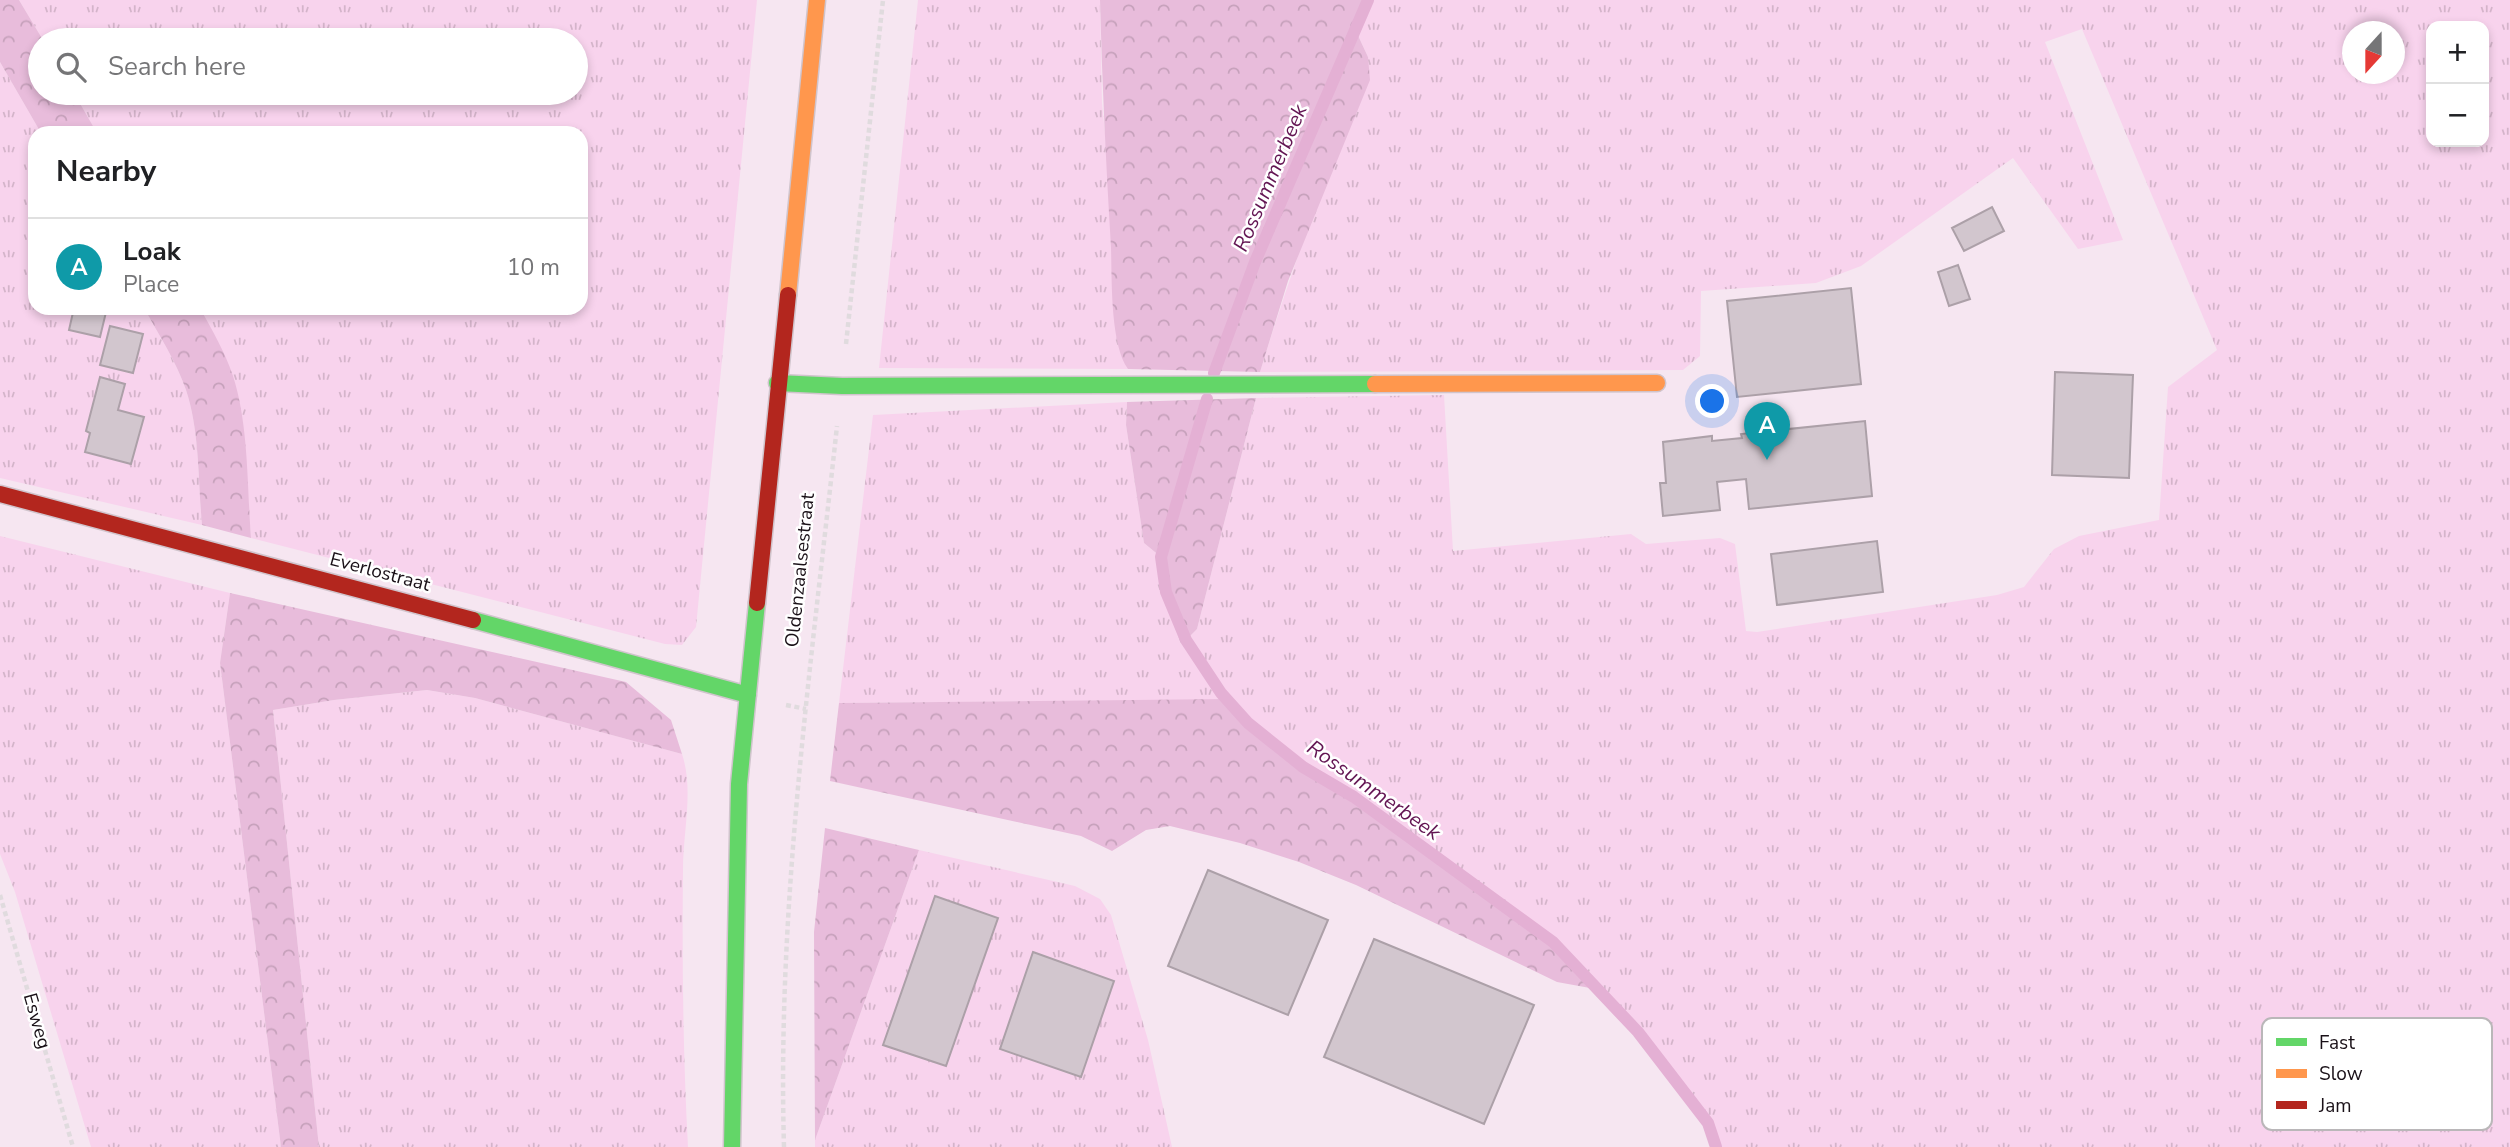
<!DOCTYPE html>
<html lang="en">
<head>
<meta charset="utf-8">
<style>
  :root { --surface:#fff; --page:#f2f2f2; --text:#202124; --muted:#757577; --line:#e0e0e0; --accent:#665b63 }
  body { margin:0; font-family:"Nunito Sans",sans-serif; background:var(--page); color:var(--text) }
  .controls { position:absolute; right:21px; top:21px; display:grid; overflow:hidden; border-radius:14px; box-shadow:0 4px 10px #0003 }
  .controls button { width:63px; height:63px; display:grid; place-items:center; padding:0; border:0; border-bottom:2px solid var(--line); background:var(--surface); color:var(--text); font:35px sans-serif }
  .compass { position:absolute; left:2342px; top:21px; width:63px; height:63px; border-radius:50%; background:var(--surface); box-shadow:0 4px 10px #0003; rotate:201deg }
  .you { position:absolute; left:1713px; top:402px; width:24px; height:24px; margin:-18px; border:5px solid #fff; border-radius:50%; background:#1a73e8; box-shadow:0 0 0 10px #1a73e833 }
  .badge { display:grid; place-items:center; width:46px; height:46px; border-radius:50%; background:var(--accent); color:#fff; font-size:23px; font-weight:700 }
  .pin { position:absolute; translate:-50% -58px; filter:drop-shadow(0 2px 4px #0008) }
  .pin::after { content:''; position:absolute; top:37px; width:24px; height:21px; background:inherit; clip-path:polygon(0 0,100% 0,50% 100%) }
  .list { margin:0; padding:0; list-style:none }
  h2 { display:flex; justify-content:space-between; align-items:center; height:91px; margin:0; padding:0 28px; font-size:30px }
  h2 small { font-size:23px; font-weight:400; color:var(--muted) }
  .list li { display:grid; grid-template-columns:46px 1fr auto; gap:21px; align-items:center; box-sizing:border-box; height:98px; padding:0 28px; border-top:2px solid var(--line) }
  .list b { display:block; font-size:26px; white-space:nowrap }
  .list p { margin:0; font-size:23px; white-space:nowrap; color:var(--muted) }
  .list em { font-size:23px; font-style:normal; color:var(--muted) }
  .icon { flex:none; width:38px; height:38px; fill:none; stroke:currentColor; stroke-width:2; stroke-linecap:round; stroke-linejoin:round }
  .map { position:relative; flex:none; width:2510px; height:1147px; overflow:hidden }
  .search { position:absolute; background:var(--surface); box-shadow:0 4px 10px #0003; left:28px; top:28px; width:560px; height:77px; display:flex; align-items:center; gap:18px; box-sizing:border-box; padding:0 24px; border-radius:38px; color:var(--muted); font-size:26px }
  .panel { position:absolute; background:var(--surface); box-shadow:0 4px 10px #0003; left:28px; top:126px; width:560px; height:189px; border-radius:21px }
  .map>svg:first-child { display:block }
</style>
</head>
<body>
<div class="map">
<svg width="2510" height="1147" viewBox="0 0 2510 1147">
  <defs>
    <pattern id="grass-tufts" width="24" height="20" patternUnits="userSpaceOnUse" patternTransform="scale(1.75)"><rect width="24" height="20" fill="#f8d3ed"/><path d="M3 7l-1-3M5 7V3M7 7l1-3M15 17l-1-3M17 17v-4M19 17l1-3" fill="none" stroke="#d4b4ca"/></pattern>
    <pattern id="forest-crowns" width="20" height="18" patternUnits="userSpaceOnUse" patternTransform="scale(1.75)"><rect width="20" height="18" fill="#e8bcdb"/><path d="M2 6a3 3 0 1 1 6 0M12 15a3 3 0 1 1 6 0" fill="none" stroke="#c6a1bb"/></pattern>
  </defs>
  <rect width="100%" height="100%" fill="#f6e6f1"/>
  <path fill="url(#grass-tufts)" fill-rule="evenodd" d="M19 0H757L696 627 682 645 665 644 251 538 242 424 233 378 200 308H581V133H97L74 93H576V40H43Z
    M918 0H1100L1102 103 1128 369 879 368Z
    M1368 0H2510V1147H1716L1708 1122 1638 1032 1553 942 1354 797 1303 767 1248 723 1227 700 839 703 873 415 1127 402 1126 425 1144 543 1161 557 1166 592 1186 640 1197 629 1256 398 1444 395 1453 551 1631 534 1646 544 1720 538 1735 544 1746 631 1757 632 1997 595 2024 587 2054 549 2079 536 2159 520 2168 387 2217 350 2082 29 2045 42 2123 240 2078 249 2013 158 1861 266 1816 283 1701 291 1700 356 1683 370 1260 372C1292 266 1332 163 1368 57L1355 29ZM2431 26H2484V142H2431ZM2352 32H2394V74H2352Z
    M0 62 41 133H35V308H144C159 335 176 361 186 390 200 432 198 482 202 525L0 478Z
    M0 536 230 593 220 663 281 1147H91L15 892 0 854Z
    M427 690 475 698 682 754C694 790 683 831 683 870 682 963 683 1054 688 1147H319L273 710 334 700Z
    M919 850 1075 886 1100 899 1111 915 1148 1040 1172 1147H815V1140Z"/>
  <path fill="url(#forest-crowns)" d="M0 0H19L43 40H40V93H74L97 133H41L0 62Z
    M1100 0H1368L1355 29 1368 57 1370 80 1288 281 1260 372 1128 369C1110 344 1112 280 1111 248 1106 165 1102 83 1100 0Z
    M144 308H200C212 330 225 352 233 376 249 426 247 486 251 538L202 525C198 482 200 432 186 390 176 361 159 335 144 308Z
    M1256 398 1197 629 1186 640 1166 592 1161 557 1144 543 1126 425 1127 402Z
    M230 593 626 682 671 720 682 754 475 698 427 690 334 700 273 710 319 1147H281L220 663Z
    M1227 699 1248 723 1303 767 1354 797 1553 942 1601 990 1557 982 1356 885 1299 862 1240 843 1170 826 1146 830 1112 851 1081 836 830 781 839 703Z
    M825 828 919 850 815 1140 814 932Z"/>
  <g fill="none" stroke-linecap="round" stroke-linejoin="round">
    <path stroke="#e4b0d4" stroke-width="12" d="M1214 373 1255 262 1368 0
      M1207 399 1161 557 1166 592 1186 640 1221 693 1248 723 1303 767 1354 797 1553 942 1638 1032 1708 1123 1716 1147"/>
  </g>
  <path fill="#d2c6ce" stroke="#aca0a8" stroke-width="2" d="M1992 207 2004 231 1964 251 1952 228Z
    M1958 265 1970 299 1949 306 1938 272Z
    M1851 288 1861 384 1737 397 1727 301Z
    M74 308H107L100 337 69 330Z
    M110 326 143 334 133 373 100 365Z
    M2055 372 2133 375 2129 478 2052 475Z
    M100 377 125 384 118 410 144 417 131 464 85 452 90 433 86 431Z
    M1865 421 1872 496 1749 509 1746 479 1717 482 1720 510 1663 516 1660 483H1666L1663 442 1712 436V441L1742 438 1741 434Z
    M1877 541 1883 592 1777 605 1771 554Z
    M1208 870 1328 920 1288 1015 1168 966Z
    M935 896 998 918 946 1066 883 1045Z
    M1374 939 1534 1005 1484 1124 1324 1057Z
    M1033 952 1114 981 1081 1077 1000 1049Z"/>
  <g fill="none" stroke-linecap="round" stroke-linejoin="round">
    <defs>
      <path id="fast" d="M777 383 842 386 1375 384
        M473 620 748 695
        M732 1147 739 784 757 603"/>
      <path id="slow" d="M788 295 817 0
        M1375 384 1657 383"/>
      <path id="jam" d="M0 494 473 620
        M757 603 788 295"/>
    </defs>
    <use href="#fast" stroke="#d0c4cc" stroke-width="19"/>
    <use href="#slow" stroke="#d0c4cc" stroke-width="19"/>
    <use href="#jam" stroke="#d0c4cc" stroke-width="19"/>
    <path stroke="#e0dbde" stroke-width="4.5" stroke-dasharray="5 3.5" stroke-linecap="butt" d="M846 344 883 0
      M786 705 806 709
      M0 895 73 1147
      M784 1147C777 906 811 666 837 426"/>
    <use href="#fast" stroke="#63d668" stroke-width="16"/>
    <use href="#slow" stroke="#ff974d" stroke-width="16"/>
    <use href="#jam" stroke="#b3261e" stroke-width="16"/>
  </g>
  <g text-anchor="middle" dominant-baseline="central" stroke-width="5" stroke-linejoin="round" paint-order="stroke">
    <g font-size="19" fill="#191017" stroke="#fff">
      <text transform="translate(800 570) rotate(-84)">Oldenzaalsestraat</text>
      <text transform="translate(380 572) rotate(15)">Everlostraat</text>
      <text transform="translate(37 1021) rotate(74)">Esweg</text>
    </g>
    <g font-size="21" font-style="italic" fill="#631553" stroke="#fff">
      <text transform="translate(1270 178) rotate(-67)">Rossummerbeek</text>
      <text transform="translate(1374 790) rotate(35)">Rossummerbeek</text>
    </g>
  </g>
  <rect x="2262" y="1018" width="230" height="112" rx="10" fill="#fff" stroke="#bab7b9" stroke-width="2"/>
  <rect x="2276" y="1038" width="31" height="8" fill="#63d668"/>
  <rect x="2276" y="1069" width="31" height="9" fill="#ff974d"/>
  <rect x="2276" y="1101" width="31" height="8" fill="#b3261e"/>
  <g font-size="19" fill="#191017">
    <text x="2319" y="1049">Fast</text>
    <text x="2319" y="1080">Slow</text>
    <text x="2319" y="1112">Jam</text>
  </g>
</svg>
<div class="controls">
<button>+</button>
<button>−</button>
</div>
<svg class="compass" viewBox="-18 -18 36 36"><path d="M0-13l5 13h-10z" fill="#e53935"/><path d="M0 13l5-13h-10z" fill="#757577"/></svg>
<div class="you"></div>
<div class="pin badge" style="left:1767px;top:460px;background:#0f9aa8">A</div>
<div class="search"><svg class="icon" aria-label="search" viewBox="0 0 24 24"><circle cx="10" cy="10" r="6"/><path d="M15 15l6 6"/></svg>Search here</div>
<section class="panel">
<h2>Nearby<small></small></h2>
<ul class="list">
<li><span class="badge" style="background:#0f9aa8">A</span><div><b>Loak</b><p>Place</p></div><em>10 m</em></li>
</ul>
</section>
</div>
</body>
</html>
